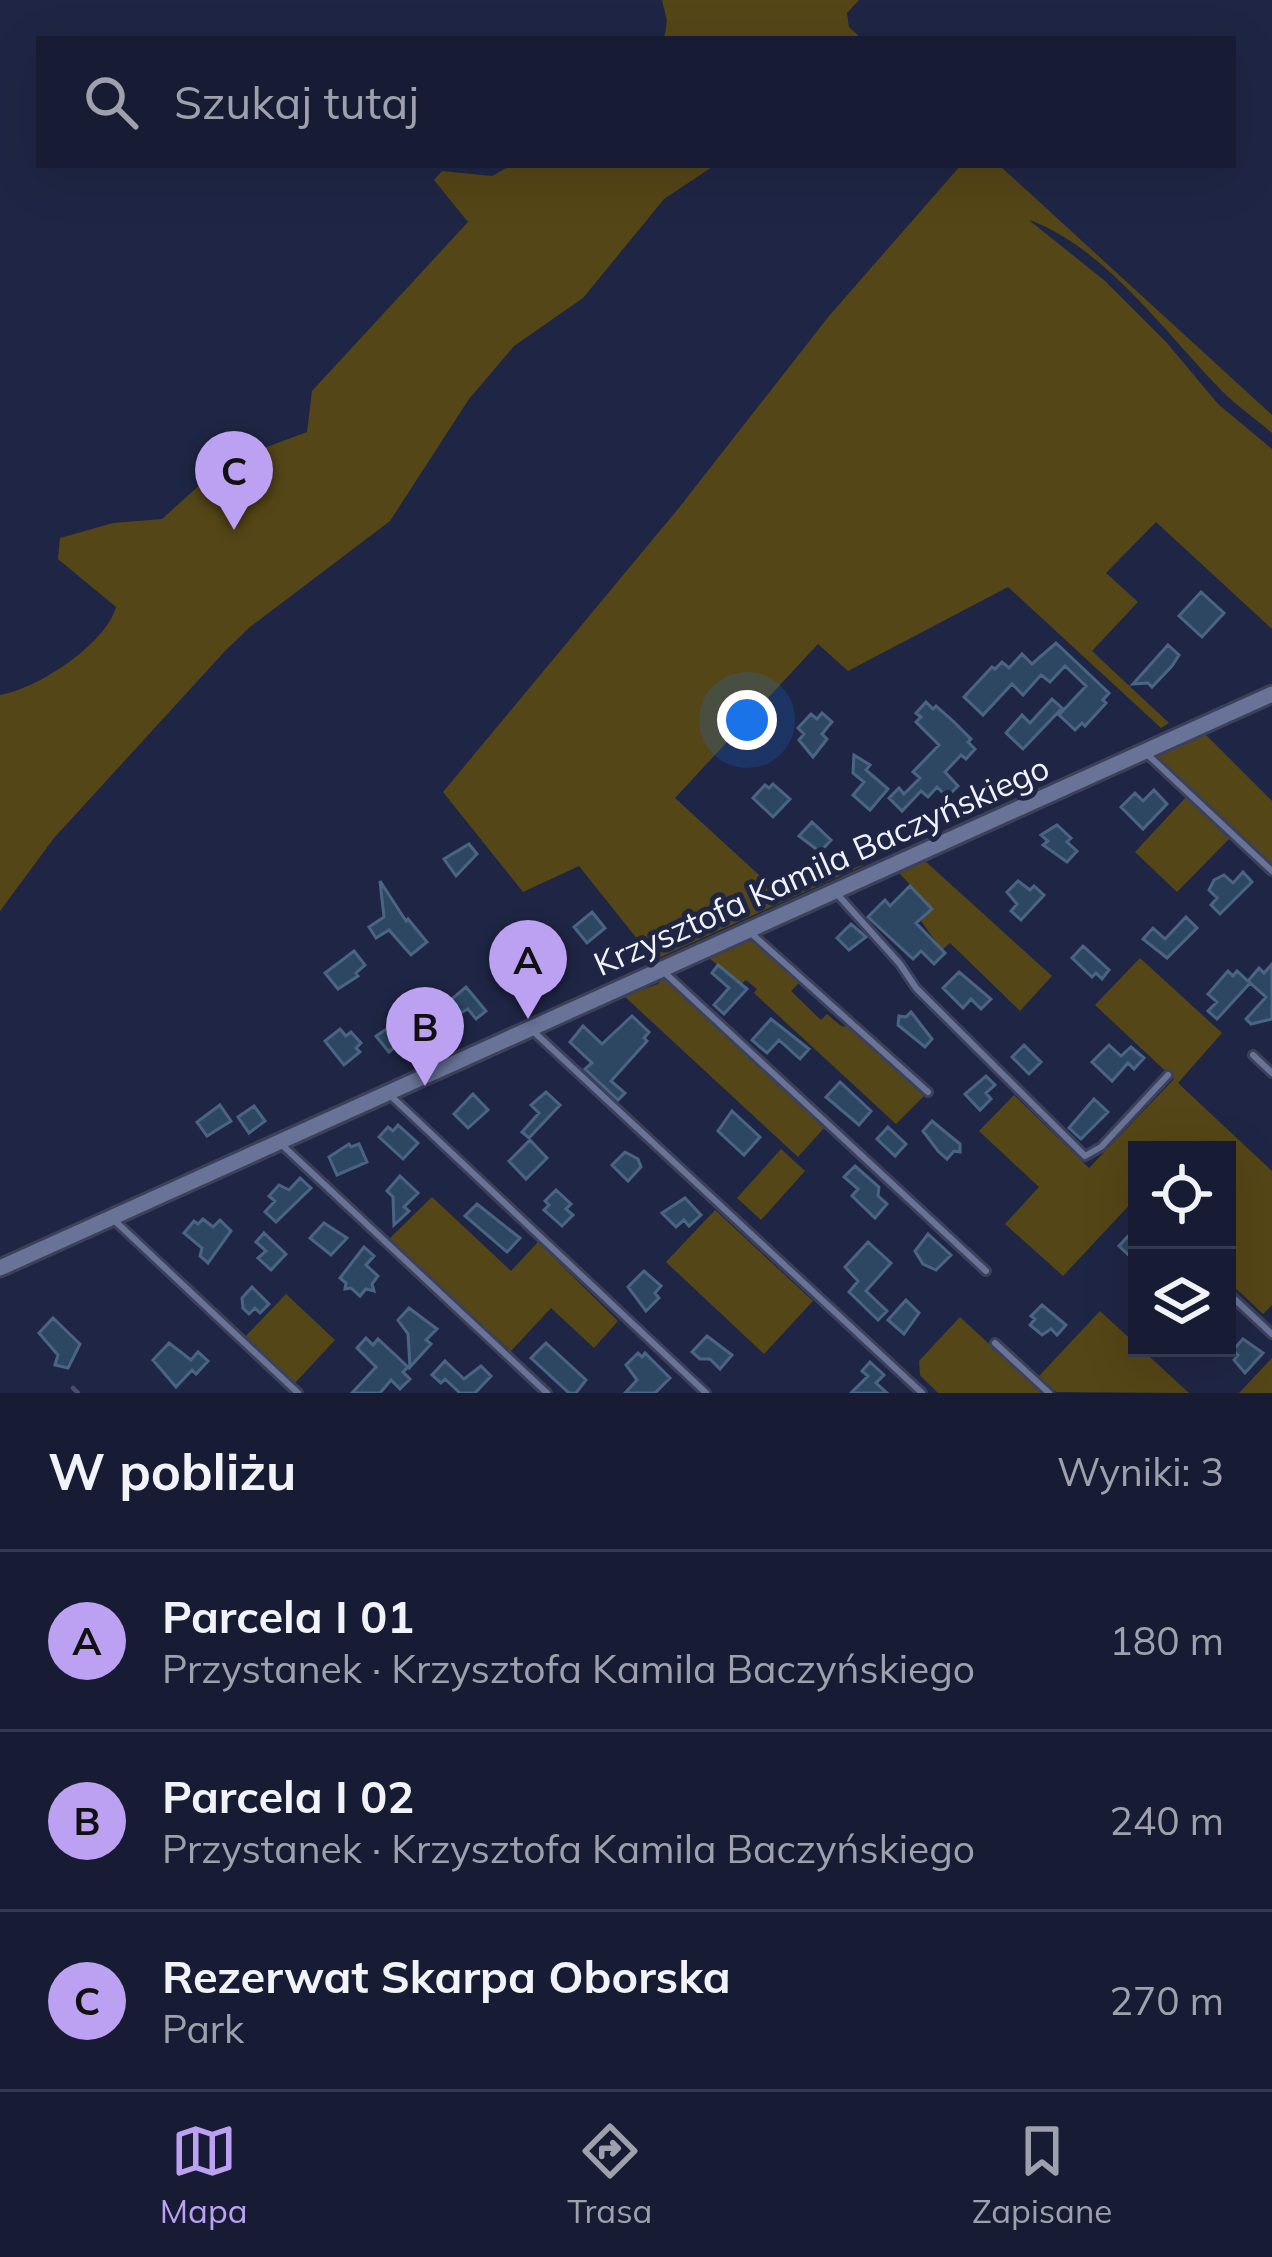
<!DOCTYPE html>
<html lang="pl">
<head>
<meta charset="utf-8">
<style>
  :root { --surface:#171c34; --page:#20253c; --text:#f1f3f6; --muted:#9ea1ac; --line:#363a4f; --accent:#bca0f2 }
  body { margin:0; font-family:Mulish,sans-serif; background:var(--page); color:var(--text) }
  .controls { position:absolute; right:36px; bottom:36px; display:grid; overflow:hidden; border-radius:0px; box-shadow:0 12px 48px #0002 }
  .controls button { width:108px; height:108px; display:grid; place-items:center; padding:0; border:0; border-bottom:3px solid var(--line); background:var(--surface); color:var(--text); font:60px sans-serif }
  .you { position:absolute; left:747px; top:720px; width:42px; height:42px; margin:-30px; border:9px solid #fff; border-radius:50%; background:#1a73e8; box-shadow:0 0 0 18px #1a73e833 }
  .badge { display:grid; place-items:center; width:78px; height:78px; border-radius:50%; background:var(--accent); color:#111; font-size:39px; font-weight:700 }
  .pin { position:absolute; translate:-50% -99px; filter:drop-shadow(0 3px 6px #0008) }
  .pin::after { content:''; position:absolute; top:63px; width:42px; height:36px; background:inherit; clip-path:polygon(0 0,100% 0,50% 100%) }
  .list { margin:0; padding:0; list-style:none }
  h2 { display:flex; justify-content:space-between; align-items:center; height:156px; margin:0; padding:0 48px; font-size:51px }
  h2 small { font-size:39px; font-weight:400; color:var(--muted) }
  .list li { display:grid; grid-template-columns:78px 1fr auto; gap:36px; align-items:center; box-sizing:border-box; height:180px; padding:0 48px; border-top:3px solid var(--line) }
  .list b { display:block; font-size:45px; white-space:nowrap }
  .list p { margin:0; font-size:39px; white-space:nowrap; color:var(--muted) }
  .list em { font-size:39px; font-style:normal; color:var(--muted) }
  .icon { flex:none; width:66px; height:66px; fill:none; stroke:currentColor; stroke-width:2; stroke-linecap:round; stroke-linejoin:round }
  .map { position:relative; flex:none; width:1272px; height:1393px; overflow:hidden }
  .search { position:absolute; background:var(--surface); box-shadow:0 12px 48px #0002; left:36px; right:36px; top:36px; height:132px; display:flex; align-items:center; gap:30px; box-sizing:border-box; padding:0 42px; border-radius:0px; color:var(--muted); font-size:45px }
  .sheet { height:696px; background:var(--surface) }
  nav { display:flex; justify-content:space-around; align-items:center; box-sizing:border-box; height:168px; border-top:3px solid var(--line); background:var(--surface); font-size:33px; color:var(--muted) }
  nav a { display:grid; justify-items:center; gap:6px }
  nav .on { color:var(--accent) }
  .map>svg:first-child { display:block }
</style>
</head>
<body>
<div class="map">
<svg width="1272" height="1393" viewBox="0 0 1272 1393">
  <rect width="100%" height="100%" fill="#1f2645"/>
  <path fill="#554617" d="M662 0H859L847 13 849 27 862 39H664L667 21Z
    M512 165H715L664 199 583 298 514 346 469 399 390 521 250 627 225 651 54 838 0 911V695C37 689 106 644 116 607L58 559 60 538 113 523 162 519 224 463 307 432 312 391 468 222 434 180 442 171 492 176Z
    M961 165H999L1272 415V433C1256 419 1237 406 1222 391 1168 336 1104 246 1029 220L1105 281 1167 343 1218 404 1272 449V629L1156 522 1106 573 1138 602 1092 651 1169 723 1161 728 1008 587 848 671 818 644 675 798 770 885 781 881 792 893 882 857 654 960 579 866 523 892 443 792 678 509 829 316Z
    M1205 734 1272 801V864L1157 756Z
    M1186 797 1229 839 1177 892 1135 852Z
    M925 861 1052 976 1020 1011 950 943 942 950 921 921 932 908 899 873Z
    M751 939 800 982 791 991 821 1020 827 1014 841 1026 852 1027 925 1095 896 1124 754 993 757 989 746 980 741 984 709 958Z
    M1140 958 1222 1033 1178 1083 1272 1171V1305L1263 1314 1227 1280V1150H1137V1197L1063 1276 1005 1224 1039 1187 979 1131 1014 1095 1089 1168 1174 1079 1095 1005Z
    M663 978 825 1127 798 1157 624 996 658 984Z
    M781 1149 805 1171 761 1220 737 1198Z
    M432 1197 511 1271 538 1242 618 1321 594 1348 551 1308 511 1351 388 1240Z
    M715 1210 813 1301 764 1354 666 1262Z
    M286 1294 335 1340 294 1384 244 1338Z
    M1100 1311 1189 1393 1056 1392 1039 1376Z
    M960 1317 1042 1393H938L920 1375 919 1361Z
    M1272 1358V1393H1239Z"/>
  <g fill="none" stroke-linecap="round" stroke-linejoin="round">
    <path stroke="#4c4d70" stroke-width="4.5" d="M73 1388 78 1393"/>
  </g>
  <path fill="#2d4763" stroke="#4a6583" stroke-width="3" d="M1201 592 1224 613 1202 637 1179 616Z
    M1056 643 1109 693 1103 700 1106 703 1085 726 1082 723 1075 730 1059 715 1086 686 1065 666 1050 682 1041 675 1023 695 1012 684 983 715 964 697 992 667 995 669 1002 662 1009 668 1022 654 1032 664Z
    M1168 645 1179 655 1172 666 1152 687 1148 683 1133 684Z
    M1052 699 1062 708 1023 749 1006 733 1022 715 1030 723Z
    M926 702 933 709 936 706 954 722 971 739 968 742 975 749 966 759 961 755 945 772 958 786 947 797 937 787 928 797 921 791 902 811 889 798 899 788 904 794 920 778 913 772 939 745 916 722 921 717 916 713Z
    M822 713 832 722 822 734 827 739 813 757 799 740 804 734 798 728 811 714 817 719Z
    M854 755 870 765 866 770 888 789 870 810 853 795 864 782 853 773Z
    M773 784 790 799 773 817 753 798 765 785 769 788Z
    M1154 790 1167 804 1143 829 1121 807 1135 793 1143 801Z
    M812 822 831 840 820 852 799 836Z
    M1057 825 1071 838 1067 842 1077 851 1067 862 1043 845 1048 841 1041 835Z
    M469 844 477 854 456 876 444 859Z
    M1243 872 1252 882 1220 914 1211 905 1217 898 1209 890 1214 880 1224 875 1233 883Z
    M380 881 406 921 408 919 427 942 411 955 389 930 376 938 369 927 384 917Z
    M1018 881 1030 890 1034 886 1044 895 1021 920 1011 911 1017 904 1007 892Z
    M910 886 932 909 916 923 945 953 934 964 921 951 913 959 868 917 885 900 890 906Z
    M592 912 605 928 587 943 574 927Z
    M1186 917 1197 928 1167 958 1143 939 1153 928 1165 939Z
    M851 924 866 937 849 950 837 938Z
    M525 939 538 949 541 946 559 967 548 976 538 964 511 982 499 967 502 964 499 960Z
    M1083 946 1109 970 1102 979 1096 973 1092 977 1072 958Z
    M354 951 365 965 356 973 358 976 338 989 325 973Z
    M1272 964V1019L1251 1024 1246 1019 1266 997 1248 981 1259 968 1264 973Z
    M718 965 747 989 724 1014 714 1005 729 988 712 973Z
    M1228 971 1233 976 1237 971 1250 983 1217 1019 1208 1011 1217 1002 1208 994Z
    M959 972 991 999 981 1009 971 999 963 1008 943 988Z
    M466 987 486 1011 476 1019 468 1009 451 1018 444 1010 449 1006 447 1003Z
    M911 1012 932 1039 925 1047 898 1025 899 1016 906 1017Z
    M632 1016 649 1032 644 1038 647 1041 611 1081 625 1093 618 1100 585 1069 592 1063 570 1042 583 1026 602 1044Z
    M403 1018 414 1031 389 1052 376 1036Z
    M771 1019 809 1049 800 1059 779 1040 767 1053 752 1040Z
    M340 1029 346 1036 351 1032 361 1043 356 1048 360 1052 344 1065 325 1041Z
    M1024 1045 1041 1062 1029 1074 1012 1057Z
    M1109 1045 1121 1056 1131 1047 1144 1058 1134 1069 1128 1063 1112 1081 1092 1062Z
    M986 1076 995 1085 986 1093 991 1099 980 1110 965 1094Z
    M840 1082 871 1111 859 1125 826 1097Z
    M546 1092 560 1105 529 1138 522 1132 539 1113 531 1105Z
    M473 1094 488 1110 468 1128 454 1114Z
    M1094 1099 1108 1112 1081 1139 1069 1128Z
    M220 1105 231 1121 207 1136 197 1122Z
    M254 1106 265 1121 249 1133 238 1117Z
    M732 1111 760 1137 744 1155 718 1131Z
    M932 1121 960 1144V1152L954 1151 947 1159 938 1151 923 1131Z
    M398 1125 418 1143 403 1159 379 1137 388 1127 393 1131Z
    M888 1127 906 1144 895 1156 877 1139Z
    M530 1140 547 1158 526 1179 509 1161Z
    M349 1144 351 1147 359 1144 367 1162 337 1175 329 1157Z
    M625 1152 638 1159 641 1167 628 1181 612 1165Z
    M855 1166 879 1187 878 1196 887 1204 875 1218 852 1196 858 1189 844 1177Z
    M400 1176 418 1193 404 1207 409 1211 394 1225 393 1197 387 1191Z
    M300 1178 311 1188 276 1222 265 1212 275 1201 269 1196 279 1185 289 1190Z
    M556 1190 571 1204 566 1209 573 1215 562 1226 544 1210 549 1205 545 1201Z
    M685 1198 701 1215 689 1226 684 1220 676 1227 662 1213Z
    M477 1204 520 1238 507 1252 465 1216Z
    M203 1219 213 1227 220 1220 231 1231 208 1263 200 1256 202 1248 184 1233 194 1221 198 1224Z
    M324 1223 347 1238 331 1255 310 1238Z
    M1132 1232 1137 1237V1263L1119 1246Z
    M264 1233 286 1254 271 1270 258 1258 266 1251 256 1242Z
    M928 1234 951 1255 936 1270 923 1264 915 1251Z
    M868 1242 891 1263 866 1291 887 1311 878 1320 849 1292 858 1281 845 1267Z
    M364 1247 374 1256 366 1265 378 1276 372 1284 374 1291 366 1289 360 1296 351 1288 345 1289 346 1283 340 1278Z
    M644 1271 661 1286 655 1293 659 1298 646 1311 628 1287Z
    M252 1287 269 1304 260 1313 255 1308 249 1314 243 1308 242 1298Z
    M906 1300 919 1313 904 1334 888 1320Z
    M1042 1305 1066 1325 1057 1335 1051 1329 1042 1335 1030 1325 1035 1319 1031 1316Z
    M409 1308 437 1329 426 1340 431 1344 410 1367 408 1334 398 1320Z
    M53 1318 80 1344 68 1368 55 1365 58 1355 39 1333Z
    M707 1336 732 1355 720 1369 710 1359H700L692 1352Z
    M366 1338 373 1345 378 1339 408 1367 403 1372 410 1379 400 1389 391 1380 380 1393H352L376 1367 357 1348Z
    M1243 1339 1263 1353 1245 1373 1234 1360 1238 1355 1233 1350Z
    M169 1343 191 1360 198 1352 208 1361 196 1374 192 1370 176 1387 153 1360Z
    M546 1343 586 1380 576 1393H569L531 1358Z
    M638 1353 642 1357 645 1353 670 1378 655 1393H625L637 1380 626 1365Z
    M445 1361 464 1379 481 1366 491 1376 475 1393H460L445 1379 441 1383 432 1375Z
    M870 1362 884 1375 876 1383 887 1393H851L868 1376 862 1371Z"/>
  <g fill="none" stroke-linecap="round" stroke-linejoin="round">
    <defs>
      <path id="lane" d="M1148 755 1272 871
        M838 895 900 964 916 988 1085 1156 1101 1147 1168 1075
        M752 934 928 1092
        M664 972 986 1271
        M534 1032 922 1393
        M1253 1055 1272 1073
        M390 1095 706 1393
        M281 1144 547 1393
        M1136 1207 1137 1208
        M115 1221 298 1393
        M1227 1292 1272 1334
        M995 1343 1049 1393"/>
      <path id="secondary" d="M0 1268 1272 694"/>
    </defs>
    <use href="#lane" stroke="#3c4059" stroke-width="12"/>
    <use href="#secondary" stroke="#3c4059" stroke-width="21"/>
    <use href="#lane" stroke="#687397" stroke-width="6"/>
    <use href="#secondary" stroke="#687397" stroke-width="15"/>
  </g>
  <g text-anchor="middle" dominant-baseline="central" stroke-width="10" stroke-linejoin="round" paint-order="stroke">
    <g font-size="33" fill="#f0f3fb" stroke="#1f2645">
      <text transform="translate(821 865) rotate(-24)">Krzysztofa Kamila Baczyńskiego</text>
    </g>
  </g>
</svg>
<div class="controls">
<button><svg class="icon" aria-label="locate" viewBox="0 0 24 24"><circle cx="12" cy="12" r="6"/><path d="M12 2v4M12 18v4M2 12h4M18 12h4"/></svg></button>
<button><svg class="icon" aria-label="layers" viewBox="0 0 24 24"><path d="M12 4l9 5-9 5-9-5zM3 14l9 5 9-5"/></svg></button>
</div>
<div class="you"></div>
<div class="pin badge" style="left:528px;top:1019px">A</div>
<div class="pin badge" style="left:425px;top:1086px">B</div>
<div class="pin badge" style="left:234px;top:530px">C</div>
<div class="search"><svg class="icon" aria-label="search" viewBox="0 0 24 24"><circle cx="10" cy="10" r="6"/><path d="M15 15l6 6"/></svg>Szukaj tutaj</div>
</div>
<section class="sheet">
<h2>W pobliżu<small>Wyniki: 3</small></h2>
<ul class="list">
<li><span class="badge">A</span><div><b>Parcela I 01</b><p>Przystanek · Krzysztofa Kamila Baczyńskiego</p></div><em>180 m</em></li>
<li><span class="badge">B</span><div><b>Parcela I 02</b><p>Przystanek · Krzysztofa Kamila Baczyńskiego</p></div><em>240 m</em></li>
<li><span class="badge">C</span><div><b>Rezerwat Skarpa Oborska</b><p>Park</p></div><em>270 m</em></li>
</ul>
</section>
<nav>
<a class="on"><svg class="icon" aria-label="map" viewBox="0 0 24 24"><path d="M3 6l6-2 6 2 6-2v14l-6 2-6-2-6 2zM9 4v14M15 6v14"/></svg>Mapa</a>
<a><svg class="icon" aria-label="directions" viewBox="0 0 24 24"><path d="M12 3l9 9-9 9-9-9zM9 14v-3h6M13 9l2 2-2 2"/></svg>Trasa</a>
<a><svg class="icon" aria-label="saved" viewBox="0 0 24 24"><path d="M7 4h10v16l-5-4-5 4z"/></svg>Zapisane</a>
</nav>
</body>
</html>
